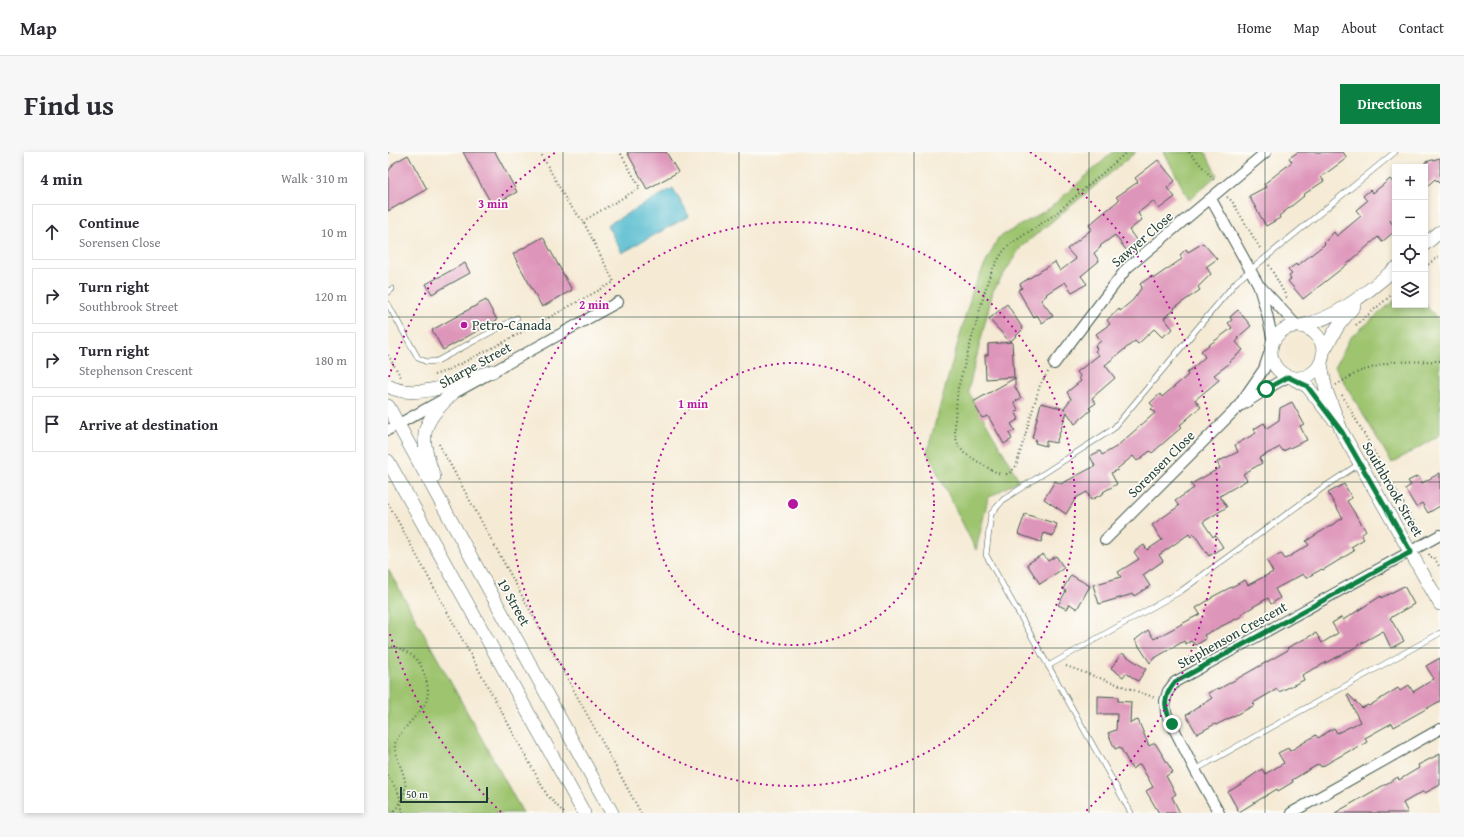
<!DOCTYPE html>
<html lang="en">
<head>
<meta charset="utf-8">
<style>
  :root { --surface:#fff; --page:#f7f7f7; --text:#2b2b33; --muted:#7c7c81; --line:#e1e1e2; --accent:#0b8043 }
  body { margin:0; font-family:"Gentium Book Plus",serif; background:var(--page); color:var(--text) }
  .controls { position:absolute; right:12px; top:12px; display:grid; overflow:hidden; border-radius:0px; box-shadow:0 2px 6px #0003 }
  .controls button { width:36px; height:36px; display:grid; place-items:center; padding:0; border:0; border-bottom:1px solid var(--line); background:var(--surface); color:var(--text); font:20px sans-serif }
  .scale { position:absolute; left:12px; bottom:10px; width:88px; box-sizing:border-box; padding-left:4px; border:2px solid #1f3d34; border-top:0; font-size:11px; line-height:14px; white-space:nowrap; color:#1f3d34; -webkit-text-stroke:3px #fdfcf7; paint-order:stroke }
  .stop { position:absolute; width:12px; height:12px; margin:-9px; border:3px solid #0b8043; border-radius:50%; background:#fff }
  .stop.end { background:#0b8043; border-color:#fff; box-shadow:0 1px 4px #0008 }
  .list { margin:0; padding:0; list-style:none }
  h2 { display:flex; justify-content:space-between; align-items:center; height:52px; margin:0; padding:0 16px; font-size:17px }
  h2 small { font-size:13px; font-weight:400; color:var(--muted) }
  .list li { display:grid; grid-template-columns:26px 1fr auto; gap:12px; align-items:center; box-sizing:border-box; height:56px; margin:0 8px 8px; padding:0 8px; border:1px solid var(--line); border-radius:0px }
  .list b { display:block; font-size:15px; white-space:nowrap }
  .list p { margin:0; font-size:13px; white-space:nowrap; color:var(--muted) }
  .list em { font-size:13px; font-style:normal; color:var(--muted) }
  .icon { flex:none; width:22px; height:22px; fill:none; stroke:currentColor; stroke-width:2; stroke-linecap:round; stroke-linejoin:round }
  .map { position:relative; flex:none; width:1052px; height:661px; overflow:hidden; border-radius:0px }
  header { display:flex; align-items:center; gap:24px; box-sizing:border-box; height:56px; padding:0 20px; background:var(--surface); border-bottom:1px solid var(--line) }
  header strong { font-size:19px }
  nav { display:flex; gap:22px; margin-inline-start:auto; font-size:14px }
  .intro { display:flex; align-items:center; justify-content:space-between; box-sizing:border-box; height:96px; padding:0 24px }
  h1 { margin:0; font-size:28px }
  .button { padding:10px 18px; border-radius:0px; background:var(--accent); color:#fff; font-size:14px; font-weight:700 }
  main { display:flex; gap:24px; padding:0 24px }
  aside { flex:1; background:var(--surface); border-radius:0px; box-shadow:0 2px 6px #0003 }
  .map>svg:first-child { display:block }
</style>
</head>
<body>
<header>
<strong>Map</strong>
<nav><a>Home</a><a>Map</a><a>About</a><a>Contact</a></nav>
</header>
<div class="intro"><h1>Find us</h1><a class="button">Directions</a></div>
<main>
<aside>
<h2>4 min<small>Walk · 310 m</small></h2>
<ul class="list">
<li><svg class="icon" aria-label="ahead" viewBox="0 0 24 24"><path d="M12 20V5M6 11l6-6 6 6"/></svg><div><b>Continue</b><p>Sorensen Close</p></div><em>10 m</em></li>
<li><svg class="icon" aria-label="right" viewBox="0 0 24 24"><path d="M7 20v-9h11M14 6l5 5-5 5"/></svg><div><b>Turn right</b><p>Southbrook Street</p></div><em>120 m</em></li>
<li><svg class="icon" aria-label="right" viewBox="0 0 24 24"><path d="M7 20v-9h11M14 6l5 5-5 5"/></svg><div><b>Turn right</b><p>Stephenson Crescent</p></div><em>180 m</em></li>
<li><svg class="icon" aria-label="arrive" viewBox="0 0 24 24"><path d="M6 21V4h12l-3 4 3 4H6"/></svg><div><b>Arrive at destination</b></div></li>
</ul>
</aside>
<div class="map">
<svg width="1052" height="661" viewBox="0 0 1052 661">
  <rect width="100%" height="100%" fill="#fdfcf7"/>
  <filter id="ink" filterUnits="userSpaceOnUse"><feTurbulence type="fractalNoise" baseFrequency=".025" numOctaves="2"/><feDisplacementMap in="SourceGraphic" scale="8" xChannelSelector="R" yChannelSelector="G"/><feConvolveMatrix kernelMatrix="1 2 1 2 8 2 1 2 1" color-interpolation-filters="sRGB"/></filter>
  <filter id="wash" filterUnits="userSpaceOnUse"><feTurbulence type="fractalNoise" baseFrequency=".012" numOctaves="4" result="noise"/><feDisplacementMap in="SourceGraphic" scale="16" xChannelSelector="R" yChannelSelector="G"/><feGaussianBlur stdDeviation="0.9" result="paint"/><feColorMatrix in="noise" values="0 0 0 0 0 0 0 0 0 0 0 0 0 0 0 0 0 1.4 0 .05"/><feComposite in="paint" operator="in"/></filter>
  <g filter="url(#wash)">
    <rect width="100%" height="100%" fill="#f5ead4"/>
    <path fill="#9ec46f" stroke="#5e8052" d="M725 0H748L633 95 605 139 580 239 631 328 600 346 588 398 539 300 585 137 610 86 662 56Z
      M776 0H817L829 23 801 48Z
      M1007 148V153L1037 152 1052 170V283L1004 311 947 215 962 186Z
      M0 417 135 661H0Z"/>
    <path fill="#50b9ce" stroke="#387b81" d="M285 36 301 64 234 101 219 73Z"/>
    <g id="blocks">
      <path fill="#de95ba" d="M75 0H107L129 40 104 53Z
        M239 0H278L290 20 259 37Z
        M910 0H955L959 6 933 25 936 29 915 43 916 44 891 64 892 66 878 74 861 44 878 35 876 32 904 10 901 6Z
        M20 3 39 37 0 59V20L6 11Z
        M1052 6V32L1047 27 1037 36V10Z
        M770 8 787 29 779 36 787 45 771 57 765 49 750 61 754 68 741 78 749 89 738 98 727 83 712 94 713 95 706 101 711 109 693 124 699 132 684 140 677 130 658 142 659 143 653 148 665 164 654 171 649 163 646 166 630 138 634 136 632 132 667 110 672 119 688 107 679 97 704 77 701 73 731 48 728 45 750 30 747 26Z
        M1002 27 1007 33V64L1002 69 1007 75V79L994 90 990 85 957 114 915 147 900 129 903 127 901 124 904 122 900 118 908 112 909 114 937 92 936 91 946 80 949 84 973 64 968 58 979 49 975 44 982 38 985 41Z
        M155 85 184 138 154 155 125 102Z
        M815 91 829 107 818 115 823 122 810 135 812 138 786 156 787 157 776 166 785 177 774 185 766 177 750 192 747 189 717 213 727 226 704 246 708 251 701 256 703 258 687 272 679 260 668 291 658 289V294L647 291 648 287 644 286 653 251 677 257 676 256 683 247 679 240 693 229 691 226 692 224 689 220 711 203 707 199 709 197 707 194 713 189 708 182 722 172 719 168 731 157 732 159 745 148 754 135 752 132 764 124 766 126 794 107 792 103 798 97 800 100Z
        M77 111 82 121 44 142 38 132Z
        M98 148 109 168 55 198 44 178Z
        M619 152 635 177 622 190 601 167Z
        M850 158 863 174 849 186 851 187 848 190 855 198 841 210 842 211 826 223 831 228 807 248 813 255 792 273 794 275 764 301 762 299 749 309 745 304 729 317 730 318 723 321 729 332 715 340 716 341 703 348 699 340 688 346 678 362 656 347 667 329 673 332 707 314 702 304 712 299 714 303 728 295 767 261 763 257 766 255 762 251 772 242 774 245 800 223 799 221 817 205 813 199 844 176 840 171 844 168 842 165Z
        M624 190 626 225 598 227 597 203H600V192Z
        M627 226V235L633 246 626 250 631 259 627 260 631 267 623 272 627 278 621 281 624 287 616 292 600 264 594 266 585 250Z
        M904 250 916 272 912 274 919 288 895 299 892 295 871 306 874 311 855 322 859 328 832 344 839 355 815 370 825 385 827 383 835 395 821 404 806 382 803 385 801 382 771 403 775 409 755 423 762 434 746 444 745 442 711 452 705 433 733 425 730 420 751 407 746 400 756 393 759 398 774 388 764 373 791 354 787 349 806 336 803 332 832 316 829 310 850 300 847 293 868 281 866 277 876 271 879 276 891 268 892 256Z
        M1052 321V354L1040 361 1034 351 1028 355 1017 337 1023 333 1020 329 1030 324 1034 331Z
        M956 332 964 346 959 349 978 379 973 383 976 387 963 395 966 399 935 418 934 417 918 426 915 422 887 437 892 446 883 452 880 446 853 462 854 464 816 483 818 487 808 493 803 489 798 492 796 489 765 507 762 511 747 488 760 478 766 487 812 462 808 456 824 446V445L857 428 860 433 885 420 879 409 893 401 897 407 921 393 918 389 955 366 940 341Z
        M637 362 669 372 665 384 656 381 653 390 630 382Z
        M655 402 660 409 668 404 676 416 652 432 639 412Z
        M683 423 702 434 689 457 682 452 679 457 670 453 678 439 675 437Z
        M1016 434 1026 452 1002 466 1016 489 1003 496 995 479 970 493V494L914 523 916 528 891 540 889 537 865 551 867 553 828 573 827 572 809 582 798 563 824 546 820 541 830 536 831 537 900 498 899 496 928 481 934 491 950 481 944 471 954 465 955 468 993 444V446Z
        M734 501 758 517 750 529 738 521 735 525 723 516Z
        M1052 506V549L1006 575 1004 571 977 586 979 590 964 599 963 598 933 615 931 612 904 628 905 630 890 639 889 637 851 660 840 640 858 629V628L874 617 877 622 896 611 890 601 900 596 902 599 928 583 930 586 946 576 949 581 972 570 959 543 960 542 974 556 980 553 981 554 1010 536 1012 539 1021 533 1025 540 1046 527 1038 514Z
        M710 544 730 545V549L743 550 742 571 750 568 761 594 767 591 785 620 778 624 788 642 784 645 792 661H771L758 639 765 635 752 612 744 617 732 595 727 597 720 581 728 578 729 562H710Z
        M1052 602V633L1037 641 1036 639 1015 651 1020 661H947L1010 625 1011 628 1031 616 1030 613Z"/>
    </g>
  </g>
  <g filter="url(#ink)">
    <use href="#blocks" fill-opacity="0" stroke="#3f574c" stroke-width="1"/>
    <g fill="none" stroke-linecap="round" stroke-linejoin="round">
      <defs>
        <path id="lane" d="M0 140 4 137
          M0 152 30 206 39 210 49 209 129 166
          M660 514 793 439 933 337 971 312
          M807 618 1052 481
          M743 661 598 403 603 362 616 347 725 277 849 129 1007 0"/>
        <path id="street" d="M823 47 870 132 879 162 885 190
          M873 135 909 174
          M666 212 739 116 878 0
          M854 253 887 232 900 225
          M0 278 230 150
          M717 388 849 256 876 217 882 199
          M831 661 807 618 778 561 777 549 780 539 787 530 1052 383
          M903 661 1052 577"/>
        <path id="secondary" d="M1037 92 1052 80
          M883 200a26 26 0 1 1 52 0a26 26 0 1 1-52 0Z
          M912 174C950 166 978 141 1007 117
          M935 200 950 174 966 154
          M933 212 938 238 954 280 1052 452
          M906 227 919 234 945 267
          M0 234C29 250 76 228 105 219
          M0 254 224 661
          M0 309 196 661
          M46 325C31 282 32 273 65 241"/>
      </defs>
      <use href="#lane" stroke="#3f574c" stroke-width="6"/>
      <use href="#street" stroke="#3f574c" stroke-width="12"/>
      <use href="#secondary" stroke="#3f574c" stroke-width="14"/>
      <path stroke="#3f574c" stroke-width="2" stroke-dasharray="1 3" stroke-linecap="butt" d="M801 0 827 29
        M0 1 1 0
        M839 45 844 49 873 98
        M195 69 252 36 232 0
        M881 113 899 146
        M1037 115 1052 103
        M968 173 1007 140
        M0 203 13 225
        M660 220 652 233 628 314 623 320 619 322H613L605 319 576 301 570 293 567 283V266L570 236 601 125C607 113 612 102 621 93L666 63 739 0
        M46 223 58 219 116 190 226 130 195 69 180 51 152 0
        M948 233 970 220 1003 210 1052 209
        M954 243 1030 377 1029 382 1030 384
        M51 292 253 661
        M0 351 159 643 176 661
        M1041 402 1042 405H1046L1052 416
        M0 494C15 496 28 503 34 516 49 552 33 555 14 580 11 584 7 588 7 593 6 598 9 603 10 608 20 633 21 638 5 661
        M678 514 768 546
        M0 623 11 642 15 661"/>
      <use href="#lane" stroke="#fff" stroke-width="5"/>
      <use href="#street" stroke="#fff" stroke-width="10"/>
      <use href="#secondary" stroke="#fff" stroke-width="13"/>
    </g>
  </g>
  <g fill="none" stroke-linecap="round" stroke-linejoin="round" filter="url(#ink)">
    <path stroke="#0b8043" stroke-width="5" d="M784 572C776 555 774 546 787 530L1023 400 954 280 919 234 900 225 878 237"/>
  </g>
  <path fill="none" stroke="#1f3d34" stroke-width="1" stroke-opacity="0.55" d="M175 0V661M351 0V661M526 0V661M701 0V661M877 0V661M0 165H1052M0 330H1052M0 496H1052"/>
  <g fill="none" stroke="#b5179e" stroke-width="2" stroke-dasharray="2 4">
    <circle cx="405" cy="352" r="141"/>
    <circle cx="405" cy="352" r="282"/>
    <path d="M113 660A424 424 0 0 1 1 479M1 225A424 424 0 0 1 168 0M642 0A424 424 0 0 1 697 660"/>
  </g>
  <circle fill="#b5179e" stroke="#fdfcf7" stroke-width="1.5" cx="76" cy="173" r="4"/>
  <g text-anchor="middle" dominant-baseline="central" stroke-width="3.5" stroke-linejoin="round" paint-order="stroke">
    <g font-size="14" fill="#1f3d34" stroke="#fdfcf7">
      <text transform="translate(754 87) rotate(-41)">Sawyer Close</text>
      <text transform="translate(87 213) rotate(-29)">Sharpe Street</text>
      <text transform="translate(773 312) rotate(-45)">Sorensen Close</text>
      <text transform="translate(1005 337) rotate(60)">Southbrook Street</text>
      <text transform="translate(126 450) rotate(61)">19 Street</text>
      <text transform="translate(844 483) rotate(-29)">Stephenson Crescent</text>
    </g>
    <g font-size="14" fill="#1f3d34" stroke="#fdfcf7" text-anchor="start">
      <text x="84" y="173">Petro-Canada</text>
    </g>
  </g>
  <circle cx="405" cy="352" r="6" fill="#b5179e" stroke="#fdfcf7" stroke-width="2"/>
  <g font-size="12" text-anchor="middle" font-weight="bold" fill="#b5179e" stroke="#fdfcf7" stroke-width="3.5" stroke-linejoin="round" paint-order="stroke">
    <text x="105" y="56">3 min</text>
    <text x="206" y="157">2 min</text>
    <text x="305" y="256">1 min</text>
  </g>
</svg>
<div class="controls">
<button>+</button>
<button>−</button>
<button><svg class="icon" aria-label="locate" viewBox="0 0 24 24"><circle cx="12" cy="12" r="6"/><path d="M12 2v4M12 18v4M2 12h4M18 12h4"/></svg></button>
<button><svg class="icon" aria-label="layers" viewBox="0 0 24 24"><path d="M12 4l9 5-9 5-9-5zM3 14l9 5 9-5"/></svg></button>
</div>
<div class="scale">50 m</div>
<div class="stop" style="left:878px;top:237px"></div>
<div class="stop end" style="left:784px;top:572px"></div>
</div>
</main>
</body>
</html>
